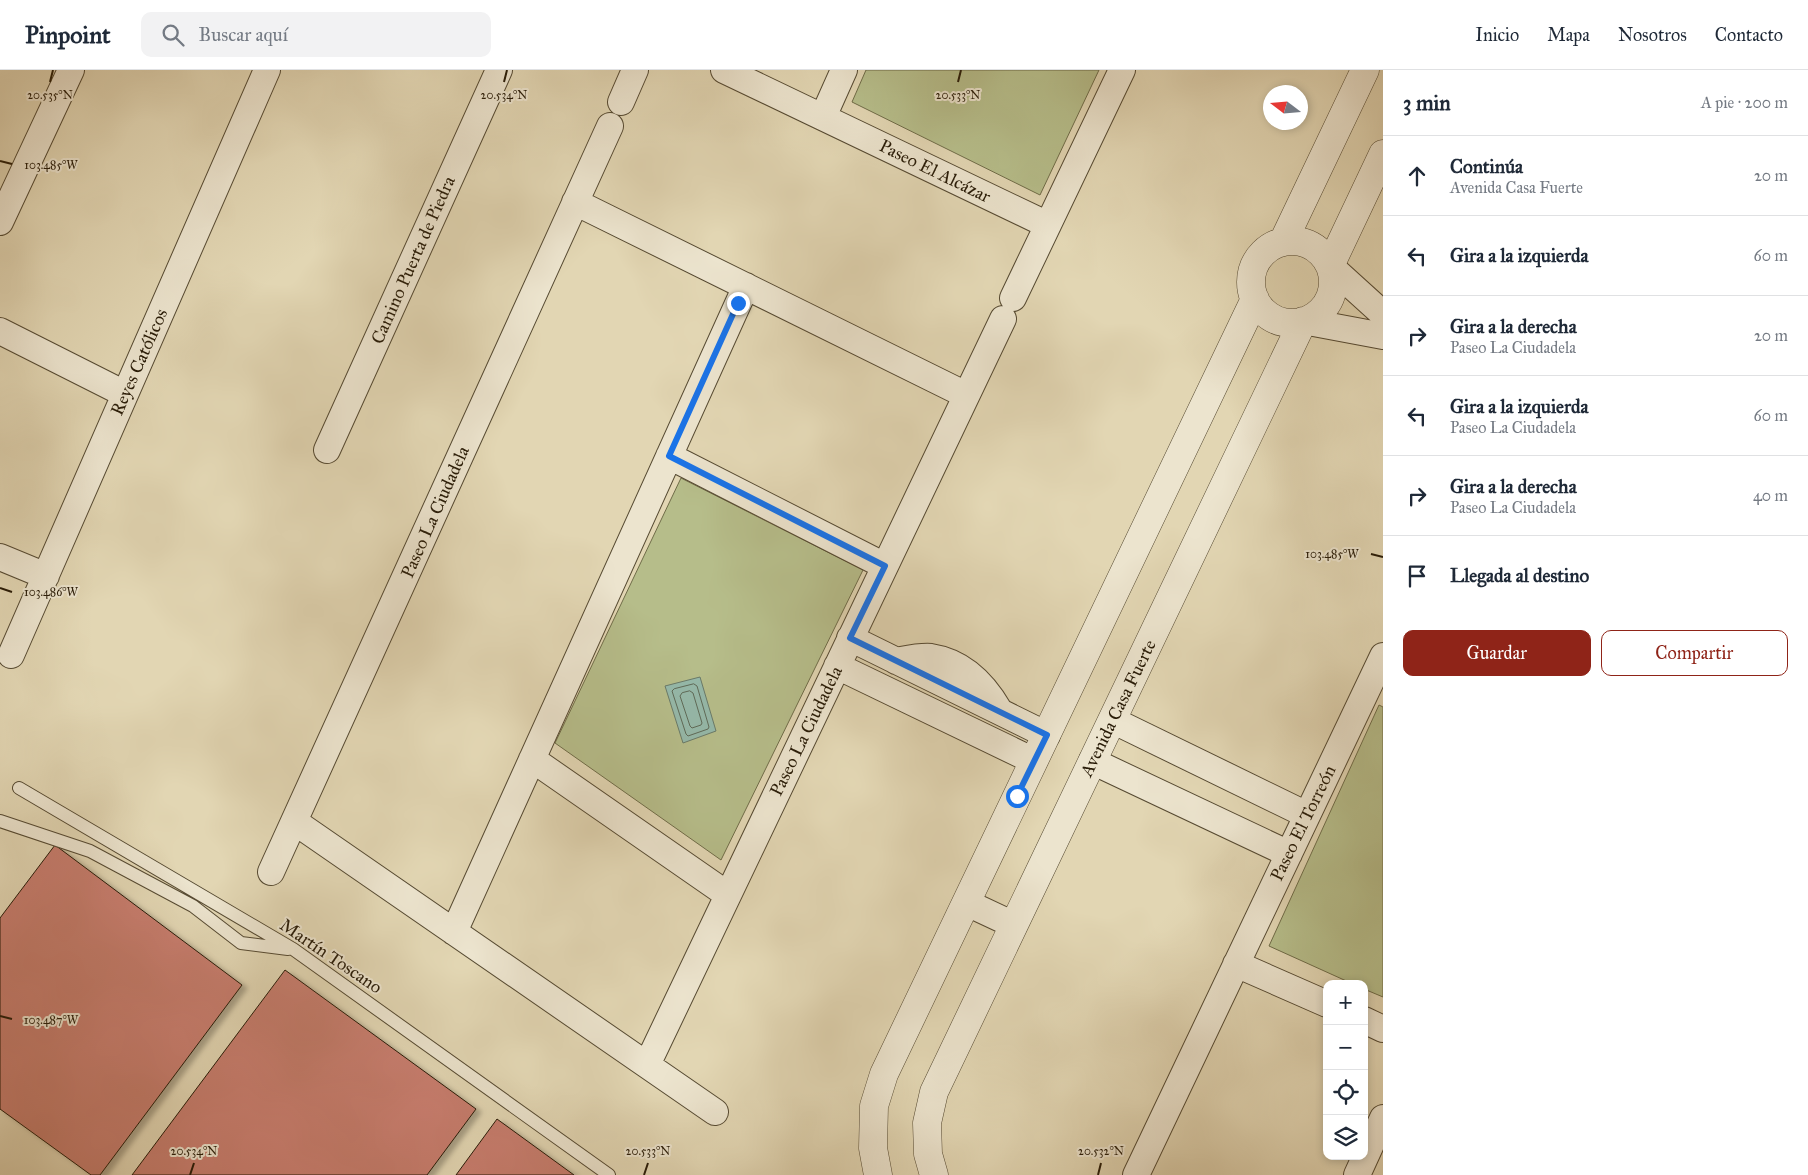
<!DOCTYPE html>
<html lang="es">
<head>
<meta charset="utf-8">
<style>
  :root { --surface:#fff; --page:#f2f2f3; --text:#1f2937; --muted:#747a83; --line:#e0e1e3; --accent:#8f2418 }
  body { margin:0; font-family:"IM FELL Great Primer",serif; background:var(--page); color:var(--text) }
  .controls { position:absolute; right:15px; bottom:15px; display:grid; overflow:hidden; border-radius:10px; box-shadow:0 2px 8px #0003 }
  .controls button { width:45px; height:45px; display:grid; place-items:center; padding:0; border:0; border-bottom:1px solid var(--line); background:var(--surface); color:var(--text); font:25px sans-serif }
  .compass { position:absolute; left:1263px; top:15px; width:45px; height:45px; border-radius:50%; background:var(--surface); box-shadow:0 2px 8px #0003; rotate:286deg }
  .stop { position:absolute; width:15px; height:15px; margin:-11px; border:4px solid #1a73e8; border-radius:50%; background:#fff }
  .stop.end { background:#1a73e8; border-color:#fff; box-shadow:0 1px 5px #0008 }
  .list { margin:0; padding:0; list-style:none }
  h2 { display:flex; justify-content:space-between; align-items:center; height:65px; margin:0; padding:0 20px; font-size:21px }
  h2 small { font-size:16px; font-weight:400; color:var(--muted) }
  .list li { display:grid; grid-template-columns:32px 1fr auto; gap:15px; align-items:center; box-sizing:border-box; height:80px; padding:0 20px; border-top:1px solid var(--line) }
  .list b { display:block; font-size:19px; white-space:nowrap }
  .list p { margin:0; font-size:16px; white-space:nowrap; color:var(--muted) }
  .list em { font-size:16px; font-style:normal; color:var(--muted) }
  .actions { display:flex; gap:10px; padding:15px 20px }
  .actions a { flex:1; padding:11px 0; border:1px solid var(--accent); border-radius:10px; text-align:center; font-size:18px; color:var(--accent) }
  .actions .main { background:var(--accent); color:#fff }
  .icon { flex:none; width:28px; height:28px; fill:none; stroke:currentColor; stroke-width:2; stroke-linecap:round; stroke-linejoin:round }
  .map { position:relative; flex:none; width:1383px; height:1105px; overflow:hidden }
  header { display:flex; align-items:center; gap:30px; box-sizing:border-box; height:70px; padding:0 25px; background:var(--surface); border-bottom:1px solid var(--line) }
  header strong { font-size:24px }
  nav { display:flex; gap:28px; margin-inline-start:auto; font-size:18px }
  .search { width:350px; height:45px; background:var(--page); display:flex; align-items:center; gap:12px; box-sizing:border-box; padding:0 18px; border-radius:10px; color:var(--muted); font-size:19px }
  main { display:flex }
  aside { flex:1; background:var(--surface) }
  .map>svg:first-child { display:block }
</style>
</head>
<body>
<header>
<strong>Pinpoint</strong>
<div class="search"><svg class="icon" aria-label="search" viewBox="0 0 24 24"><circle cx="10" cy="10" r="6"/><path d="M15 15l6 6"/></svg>Buscar aquí</div>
<nav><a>Inicio</a><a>Mapa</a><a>Nosotros</a><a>Contacto</a></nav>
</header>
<main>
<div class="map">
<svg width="1383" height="1105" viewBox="0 0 1383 1105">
  <defs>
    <filter id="shadow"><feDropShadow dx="5.5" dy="3" stdDeviation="2.5" flood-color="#0004"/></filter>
  </defs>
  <rect width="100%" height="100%" fill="#e2d6b3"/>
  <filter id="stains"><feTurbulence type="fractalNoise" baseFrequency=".004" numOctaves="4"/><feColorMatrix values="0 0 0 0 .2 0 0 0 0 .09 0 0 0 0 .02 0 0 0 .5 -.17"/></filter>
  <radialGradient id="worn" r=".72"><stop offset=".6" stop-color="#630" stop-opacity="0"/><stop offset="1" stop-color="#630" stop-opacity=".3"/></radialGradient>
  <path fill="#b6bd8a" stroke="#6f6c48" d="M866 0H1099L1040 125 852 32Z
    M681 408 863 500 721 790 555 673Z
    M1379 635 1383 637V927L1364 919V914H1353L1269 876Z"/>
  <path fill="#95b9aa" stroke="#697a69" d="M700 607 716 661 683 673 665 616Z"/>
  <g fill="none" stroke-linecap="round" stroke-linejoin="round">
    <path stroke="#5e6a58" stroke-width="1" d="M694 614 697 616 709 657 708 659 688 666 686 664 672 621 674 619Z
      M690 621 693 623 702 653 701 655 692 658 690 656 680 626 682 623Z"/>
  </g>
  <path fill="#c77d6e" stroke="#281b07" filter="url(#shadow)" d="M55 775 242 915 100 1105H91L0 1039V848Z
    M285 900 476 1039 427 1105H132Z
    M497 1049 574 1105H456Z"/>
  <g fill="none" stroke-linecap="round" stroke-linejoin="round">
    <defs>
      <path id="service" d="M19 718 293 879 609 1105
        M0 751 90 781 193 836 241 873 288 879"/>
      <path id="minor" d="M724 0 1048 155
        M621 32 635 0
        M823 47 844 0
        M575 132 966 325
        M0 152 71 0
        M1330 196 1383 244
        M1013 228 1122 0
        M1303 251 1383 266
        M0 261 125 324
        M327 380 499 0
        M669 386 885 496
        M0 487 46 506
        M850 568 1047 665
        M11 585 267 0
        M896 591C907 589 920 586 931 587 963 592 984 614 999 640
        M837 596 1034 691
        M1112 650 1307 745
        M532 689 728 825
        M1092 691 1289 784
        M295 752 715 1042
        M271 802 610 56
        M967 833 1014 855
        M454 862 746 216
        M1236 894 1327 934
        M1364 950 1383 959
        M647 995 1003 249
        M1136 1105 1383 586
        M1357 1105 1383 1048"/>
      <path id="tertiary" d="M1251 212a41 41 0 1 1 82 0a41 41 0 1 1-82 0Z
        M1283 172 1365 0
        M1330 196 1383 84
        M878 1105 873 1078 874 1036 884 1004 1255 229
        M934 1105 928 1084 927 1053 934 1022 1303 251"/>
    </defs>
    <use href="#service" stroke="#564a32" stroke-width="14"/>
    <use href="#minor" stroke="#564a32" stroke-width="28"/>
    <use href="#tertiary" stroke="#564a32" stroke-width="29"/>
    <use href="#service" stroke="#ece4ce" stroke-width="12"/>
    <use href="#minor" stroke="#ece4ce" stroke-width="26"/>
    <use href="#tertiary" stroke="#ece4ce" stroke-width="28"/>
  </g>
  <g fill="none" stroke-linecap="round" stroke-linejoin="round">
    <path stroke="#1a73e8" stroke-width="6" d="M738 233 669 386 885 496 850 568 1047 665 1017 726"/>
  </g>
  <path fill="none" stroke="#281b07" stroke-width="2" d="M50 12 53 0M504 12 507 0M958 12 961 0M0 91 12 94M1371 484 1383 487M0 518 12 522M0 946 12 949M190 1105 194 1093M644 1105 648 1093M1098 1105 1101 1093"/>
  <g text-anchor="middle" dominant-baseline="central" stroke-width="4" stroke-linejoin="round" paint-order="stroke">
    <g font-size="18" fill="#281b07" stroke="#ece4ce">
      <text transform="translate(935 101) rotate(26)">Paseo El Alcázar</text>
      <text transform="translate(413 190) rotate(-66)">Camino Puerta de Piedra</text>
      <text transform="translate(139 292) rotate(-66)">Reyes Católicos</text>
      <text transform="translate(435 442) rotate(-66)">Paseo La Ciudadela</text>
      <text transform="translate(1118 638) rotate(-64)">Avenida Casa Fuerte</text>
      <text transform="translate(806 661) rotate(-64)">Paseo La Ciudadela</text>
      <text transform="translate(1303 753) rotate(-64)">Paseo El Torreón</text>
      <text transform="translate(331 886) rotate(34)">Martín Toscano</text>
    </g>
  </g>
  <g font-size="12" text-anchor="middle" fill="#281b07" stroke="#ece4ce" stroke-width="4" stroke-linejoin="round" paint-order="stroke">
    <text x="50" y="29">20.535°N</text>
    <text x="504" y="29">20.534°N</text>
    <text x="958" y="29">20.533°N</text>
    <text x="51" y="99">103.485°W</text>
    <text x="1332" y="488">103.485°W</text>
    <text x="51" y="526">103.486°W</text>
    <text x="51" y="954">103.487°W</text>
    <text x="194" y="1085">20.534°N</text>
    <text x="648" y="1085">20.533°N</text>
    <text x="1101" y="1085">20.532°N</text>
  </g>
  <rect width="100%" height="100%" filter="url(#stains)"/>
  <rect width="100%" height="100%" fill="url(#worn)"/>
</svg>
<div class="controls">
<button>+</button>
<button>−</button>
<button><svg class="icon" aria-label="locate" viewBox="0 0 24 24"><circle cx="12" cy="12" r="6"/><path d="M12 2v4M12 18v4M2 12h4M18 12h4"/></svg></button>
<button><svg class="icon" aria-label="layers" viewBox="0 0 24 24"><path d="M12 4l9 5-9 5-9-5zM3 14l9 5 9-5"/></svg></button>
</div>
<svg class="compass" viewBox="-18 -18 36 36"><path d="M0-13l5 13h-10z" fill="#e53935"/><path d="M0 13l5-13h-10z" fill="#747a83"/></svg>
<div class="stop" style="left:1017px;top:726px"></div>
<div class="stop end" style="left:738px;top:233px"></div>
</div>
<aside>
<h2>3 min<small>A pie · 200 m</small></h2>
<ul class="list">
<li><svg class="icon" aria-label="ahead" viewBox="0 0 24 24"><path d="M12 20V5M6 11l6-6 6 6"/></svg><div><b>Continúa</b><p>Avenida Casa Fuerte</p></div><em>20 m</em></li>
<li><svg class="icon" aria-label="left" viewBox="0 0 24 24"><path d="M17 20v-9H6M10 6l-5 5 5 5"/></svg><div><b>Gira a la izquierda</b></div><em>60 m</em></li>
<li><svg class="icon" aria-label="right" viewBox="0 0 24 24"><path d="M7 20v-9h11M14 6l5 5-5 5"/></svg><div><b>Gira a la derecha</b><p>Paseo La Ciudadela</p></div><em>20 m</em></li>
<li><svg class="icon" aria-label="left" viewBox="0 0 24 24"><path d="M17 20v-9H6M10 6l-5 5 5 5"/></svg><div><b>Gira a la izquierda</b><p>Paseo La Ciudadela</p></div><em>60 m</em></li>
<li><svg class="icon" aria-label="right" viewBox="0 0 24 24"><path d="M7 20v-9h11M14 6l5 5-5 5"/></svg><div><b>Gira a la derecha</b><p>Paseo La Ciudadela</p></div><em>40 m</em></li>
<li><svg class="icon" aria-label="arrive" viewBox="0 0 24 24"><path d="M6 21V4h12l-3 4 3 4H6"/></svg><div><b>Llegada al destino</b></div></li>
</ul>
<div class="actions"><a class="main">Guardar</a><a>Compartir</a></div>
</aside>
</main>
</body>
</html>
